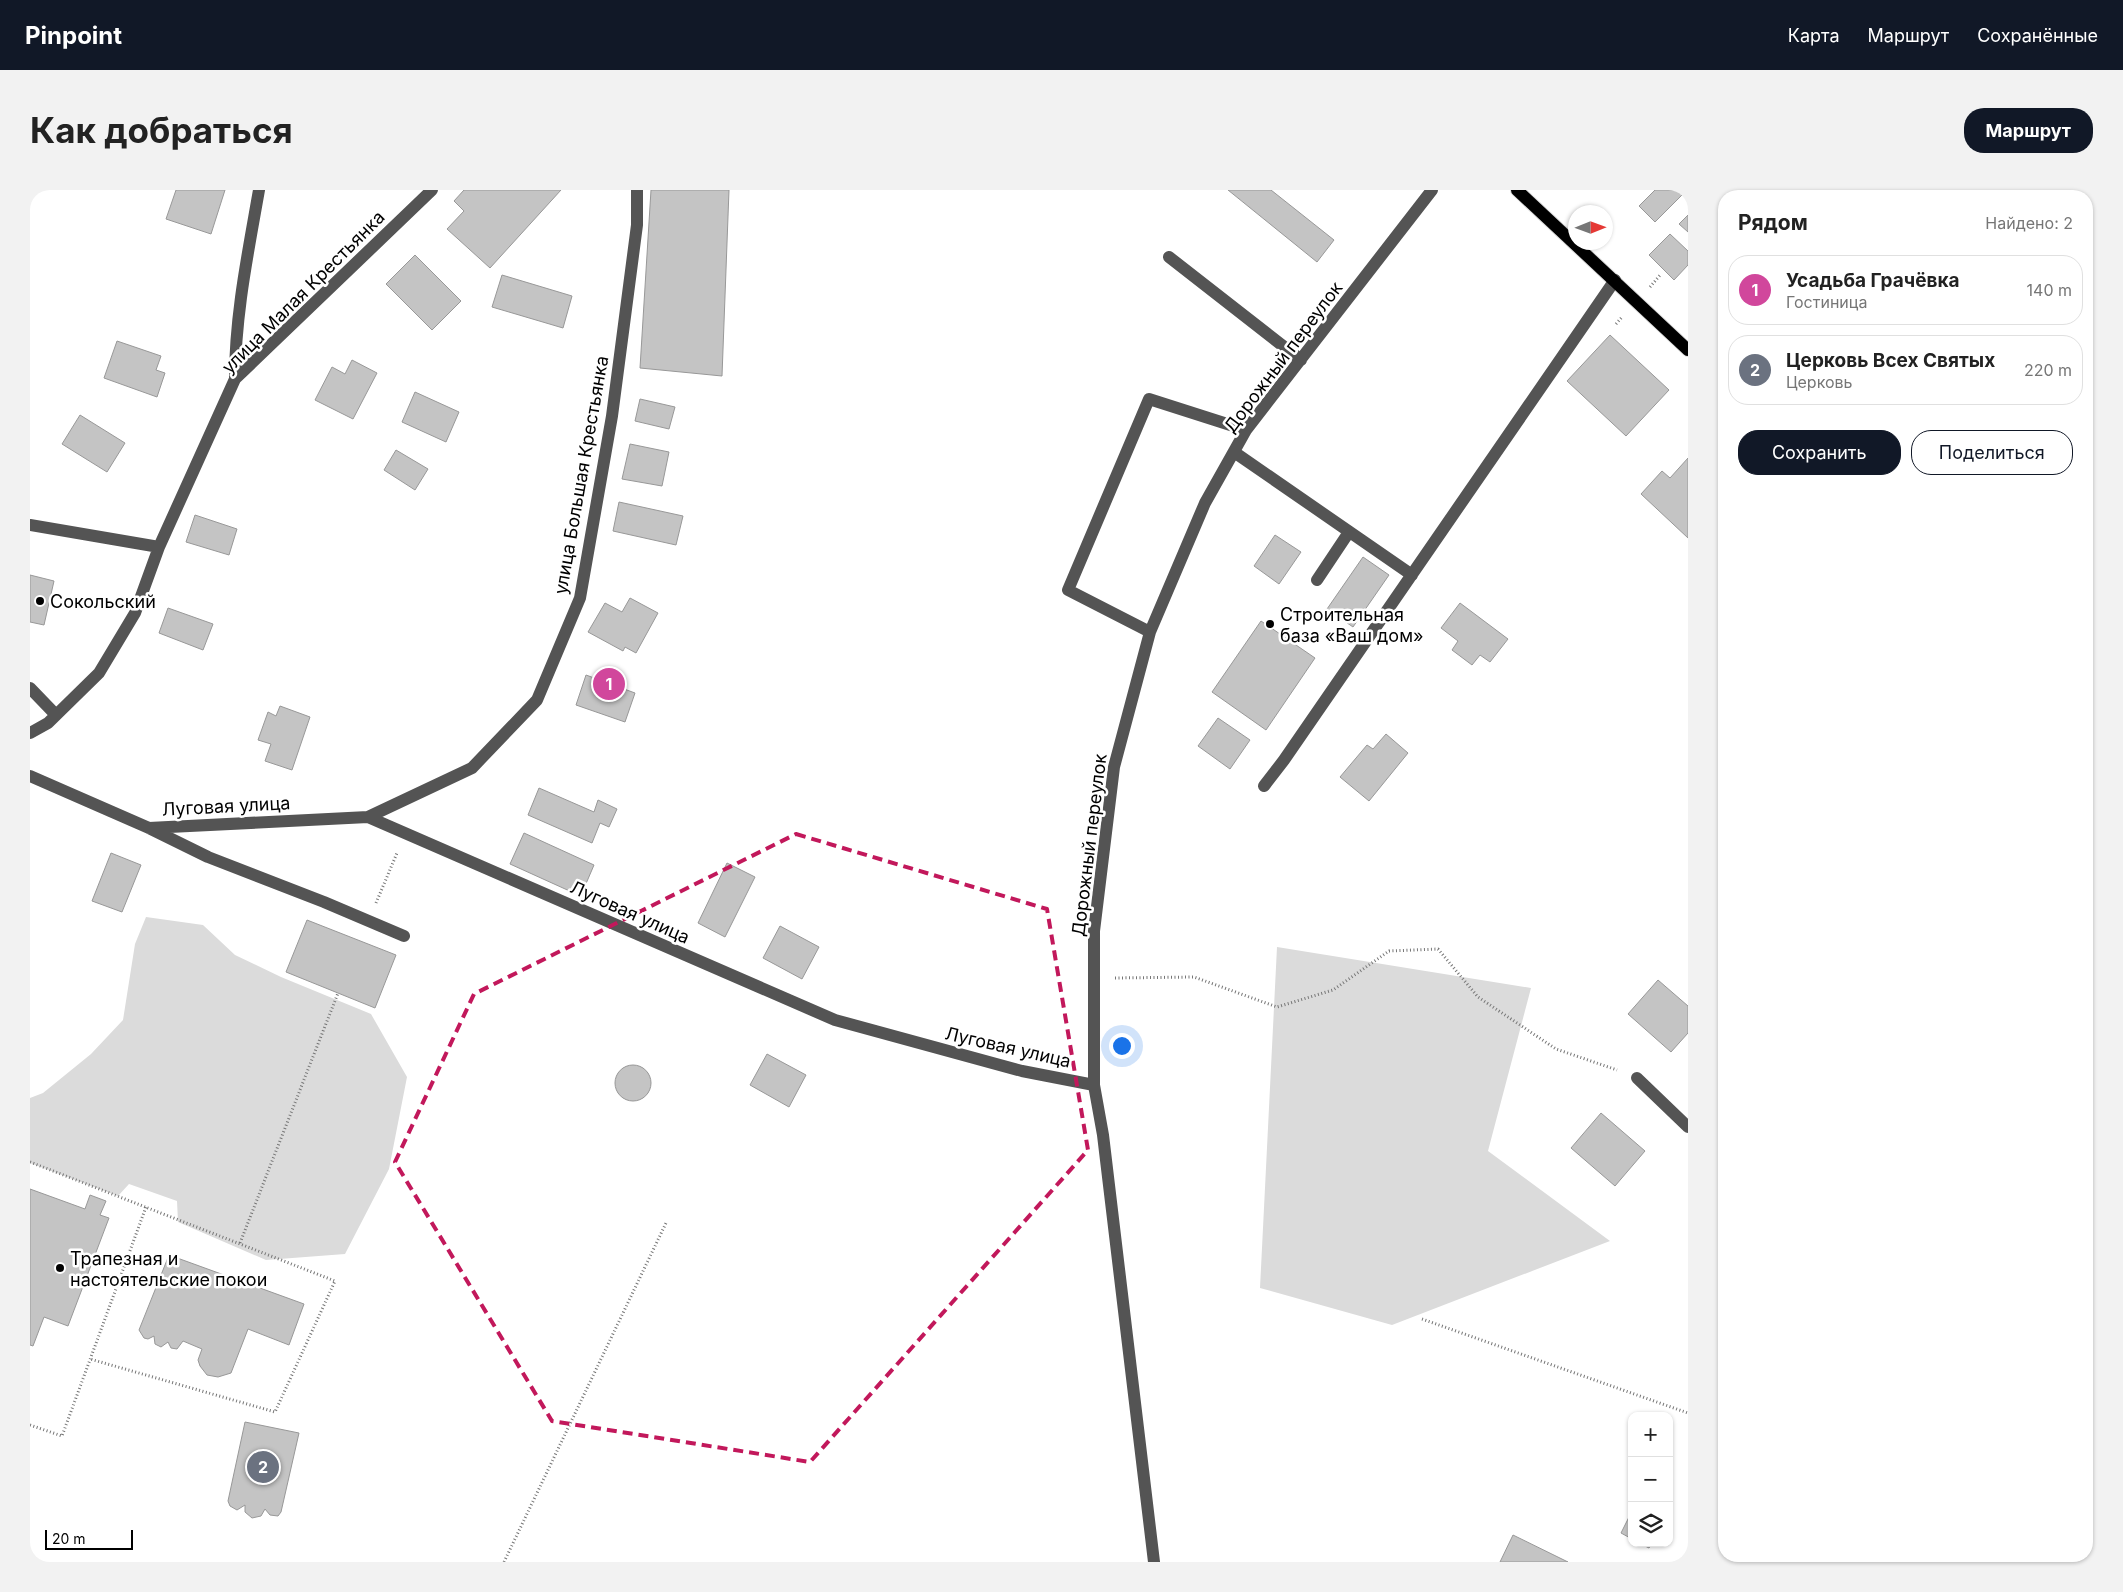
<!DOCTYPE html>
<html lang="ru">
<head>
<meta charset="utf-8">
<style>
  :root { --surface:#fff; --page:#f2f2f2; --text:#222; --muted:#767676; --line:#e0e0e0; --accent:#111827 }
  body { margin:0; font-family:Inter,sans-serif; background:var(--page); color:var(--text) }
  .controls { position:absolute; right:15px; bottom:15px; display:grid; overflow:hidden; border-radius:10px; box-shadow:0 1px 4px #0004 }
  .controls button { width:45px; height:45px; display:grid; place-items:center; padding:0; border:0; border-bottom:1px solid var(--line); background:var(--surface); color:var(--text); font:25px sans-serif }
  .compass { position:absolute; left:1538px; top:15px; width:45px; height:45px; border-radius:50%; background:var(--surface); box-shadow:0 1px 4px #0004; rotate:89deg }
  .scale { position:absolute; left:15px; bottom:12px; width:88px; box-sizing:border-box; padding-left:5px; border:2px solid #000; border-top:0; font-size:14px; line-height:18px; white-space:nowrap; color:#000; -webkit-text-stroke:4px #fff; paint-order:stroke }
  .you { position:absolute; left:1091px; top:855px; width:18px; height:18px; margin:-12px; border:4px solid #fff; border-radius:50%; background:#1a73e8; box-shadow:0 0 0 8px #1a73e833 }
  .badge { display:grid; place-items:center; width:32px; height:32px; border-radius:50%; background:var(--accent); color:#fff; font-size:16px; font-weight:700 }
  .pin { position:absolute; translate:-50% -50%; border:2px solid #fff; box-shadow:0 1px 5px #0006 }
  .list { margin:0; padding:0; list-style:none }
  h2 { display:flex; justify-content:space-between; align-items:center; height:65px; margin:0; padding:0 20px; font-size:21px }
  h2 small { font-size:16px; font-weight:400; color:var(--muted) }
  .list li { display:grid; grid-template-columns:32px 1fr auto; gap:15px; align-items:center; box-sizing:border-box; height:70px; margin:0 10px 10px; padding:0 10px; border:1px solid var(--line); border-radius:20px }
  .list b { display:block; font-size:19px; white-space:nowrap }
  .list p { margin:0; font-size:16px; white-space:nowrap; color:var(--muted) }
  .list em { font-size:16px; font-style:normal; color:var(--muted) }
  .actions { display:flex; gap:10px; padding:15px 20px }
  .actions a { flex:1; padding:11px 0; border:1px solid var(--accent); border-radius:20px; text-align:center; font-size:18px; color:var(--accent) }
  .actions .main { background:var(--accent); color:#fff }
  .icon { flex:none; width:28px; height:28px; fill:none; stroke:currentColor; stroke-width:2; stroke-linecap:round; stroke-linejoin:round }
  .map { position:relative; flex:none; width:1658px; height:1372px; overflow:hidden; border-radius:20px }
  header { display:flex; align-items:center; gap:30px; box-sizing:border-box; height:70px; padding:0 25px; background:var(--accent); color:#fff }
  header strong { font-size:24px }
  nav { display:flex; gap:28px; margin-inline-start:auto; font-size:18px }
  .intro { display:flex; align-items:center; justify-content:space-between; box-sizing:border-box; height:120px; padding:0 30px }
  h1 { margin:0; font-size:35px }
  .button { padding:12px 22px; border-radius:20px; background:var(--accent); color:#fff; font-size:18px; font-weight:700 }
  main { display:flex; gap:30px; padding:0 30px }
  aside { flex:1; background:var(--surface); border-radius:20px; box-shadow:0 1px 4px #0004 }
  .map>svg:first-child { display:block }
</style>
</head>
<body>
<header>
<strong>Pinpoint</strong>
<nav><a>Карта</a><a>Маршрут</a><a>Сохранённые</a></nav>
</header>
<div class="intro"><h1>Как добраться</h1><a class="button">Маршрут</a></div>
<main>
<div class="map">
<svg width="1658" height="1372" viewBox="0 0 1658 1372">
  <rect width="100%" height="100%" fill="#fff"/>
  <path fill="#dbdbdb" d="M116 727 173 735 205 765 251 787 341 824 377 887 359 979 315 1064 236 1070 148 1032 147 1011 99 994 88 1006 0 973V908L13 903 61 864 93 830 105 754Z
    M1247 757 1501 798 1458 961 1580 1051 1362 1135 1230 1098Z"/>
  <path fill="#c4c4c4" stroke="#989898" d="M146 0H195L181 44 136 29Z
    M434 0H531L460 78 417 39 434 21 424 11Z
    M621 0H699L692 186 610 178Z
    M1198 0H1241L1304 50 1287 72Z
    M1625 0H1657L1625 32 1609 16Z
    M1658 25V42L1649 34Z
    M1640 44 1658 61V75L1644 90 1619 65Z
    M385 65 431 111 402 140 356 94Z
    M472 85 542 106 533 138 462 117Z
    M1580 145 1639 200 1596 246 1537 191Z
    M87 151 131 166 126 180 135 183 127 207 74 188Z
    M322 170 347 183 323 229 285 210 302 177 315 184Z
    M385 202 429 222 416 252 372 232Z
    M610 209 645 217 639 239 605 231Z
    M50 225 95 253 77 282 32 254Z
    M600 254 639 262 632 296 592 289Z
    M366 260 398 279 385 300 354 280Z
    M1658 268V348L1611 304 1632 281 1640 288Z
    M589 312 653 326 646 355 583 341Z
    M165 325 207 339 199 365 156 352Z
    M1245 345 1271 362 1249 394 1224 376Z
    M1333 367 1359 385 1323 437 1297 419Z
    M0 385 24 391 14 435 0 432Z
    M600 408 628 423 606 463 595 457 593 461 558 442 575 413 592 422Z
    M1430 413 1478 449 1460 472 1450 465 1442 475 1422 460 1428 451 1411 438Z
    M138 418 183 434 173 460 129 443Z
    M1231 431 1285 468 1236 540 1182 502Z
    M556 485 605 503 595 532 546 515Z
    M250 516 280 527 262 580 235 571 241 554 228 550 238 522 246 526Z
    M1188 528 1220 550 1200 579 1168 556Z
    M1356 544 1378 563 1339 611 1310 587 1337 555 1343 559Z
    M509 598 564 622 568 610 587 619 579 637 570 633 562 653 498 625Z
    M494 643 564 675 555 696 549 694 544 703 480 674Z
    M81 663 111 675 92 722 62 711Z
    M697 673 725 687 695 747 668 733Z
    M277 730 366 765 345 818 256 782Z
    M750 736 789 757 772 789 733 768Z
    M1628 790 1658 816V843L1641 862 1598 824Z
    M737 864 776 885 759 917 720 895Z
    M585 893a18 18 0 1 1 36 0a18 18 0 1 1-36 0Z
    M1571 923 1615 961 1585 996 1541 958Z
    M0 999 55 1019 60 1005 76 1011 70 1025 79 1028 38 1136 14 1127 3 1156 0 1155Z
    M139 1065 274 1114 259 1155 218 1139 201 1183 188 1187 177 1185 170 1176 168 1170 172 1159 153 1151 147 1159 141 1158 138 1152 131 1157 125 1154 124 1146 118 1149 114 1148 109 1140Z
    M215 1232 269 1243 251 1322 248 1326 240 1325 235 1319 231 1326 222 1328 215 1322V1315L207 1320 200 1316 198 1311Z
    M1600 1325 1602 1326V1349L1591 1343Z
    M1483 1345 1538 1372H1470Z
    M1609 1353H1622L1619 1358Z"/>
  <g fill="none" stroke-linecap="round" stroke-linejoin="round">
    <defs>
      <path id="major" d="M1487 0 1658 160"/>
    </defs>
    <use href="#major" stroke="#dbdbdb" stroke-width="14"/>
    <path stroke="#767676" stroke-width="3" stroke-dasharray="1 2.5" stroke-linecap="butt" d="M1620 97 1631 84
      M1586 134 1592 127
      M346 713 367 663
      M1085 788 1164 787 1247 817 1303 800 1359 761 1408 759 1448 807 1526 859 1587 880
      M0 972 305 1091 245 1222 60 1169
      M210 1053 308 803
      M1392 1129 1658 1223
      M0 1235 32 1246 116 1017
      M474 1372 636 1033"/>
    <path stroke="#545454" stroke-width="12" d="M1139 67 1271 170
      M205 189C205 125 218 63 229 0
      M1204 262 1382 385
      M0 335 129 357
      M1287 390 1319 342
      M1120 442 1038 400 1119 209 1216 240
      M0 498 26 525
      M0 543 18 533 69 483 105 423 129 357 205 189 402 0
      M0 586 119 638 178 667 294 712 374 746
      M1234 596 1254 570 1585 90
      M338 627 442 578 507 510 550 408 582 226 607 35V0
      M119 638 338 627 805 830 992 881 1064 895
      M1607 888 1658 937
      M1124 1372 1073 945 1064 895V741L1084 577 1120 442 1175 313 1216 240 1402 0"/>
    <use href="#major" stroke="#000" stroke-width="12"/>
  </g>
  <path fill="none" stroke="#c2185b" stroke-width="4" stroke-dasharray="10 6" stroke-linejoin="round" d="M766 644 1017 719 1058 960 780 1272 522 1231 365 972 444 804Z"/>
  <g fill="#000" stroke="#fff" stroke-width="2">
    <circle cx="10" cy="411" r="5"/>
    <circle cx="1240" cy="434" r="5"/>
    <circle cx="30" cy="1078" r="5"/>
  </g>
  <g text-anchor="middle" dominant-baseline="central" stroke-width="5" stroke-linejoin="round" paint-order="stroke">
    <g font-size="18" fill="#000" stroke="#fff">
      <text transform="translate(273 102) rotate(-45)">улица Малая Крестьянка</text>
      <text transform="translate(1253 167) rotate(-53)">Дорожный переулок</text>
      <text transform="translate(551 285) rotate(-80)">улица Большая Крестьянка</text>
      <text transform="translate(196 616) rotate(-3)">Луговая улица</text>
      <text transform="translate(1059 655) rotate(-83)">Дорожный переулок</text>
      <text transform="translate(600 722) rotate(24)">Луговая улица</text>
      <text transform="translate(978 857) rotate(13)">Луговая улица</text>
    </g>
    <g font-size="18" fill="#000" stroke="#fff" text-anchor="start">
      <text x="20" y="411">Сокольский</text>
      <text x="1250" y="424">Строительная<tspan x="1250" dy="21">база «Ваш дом»</tspan></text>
      <text x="40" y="1068">Трапезная и<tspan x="40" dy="21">настоятельские покои</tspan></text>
    </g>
  </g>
</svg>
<div class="controls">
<button>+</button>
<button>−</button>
<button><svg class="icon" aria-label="layers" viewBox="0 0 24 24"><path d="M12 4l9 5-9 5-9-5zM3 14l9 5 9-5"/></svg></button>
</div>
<svg class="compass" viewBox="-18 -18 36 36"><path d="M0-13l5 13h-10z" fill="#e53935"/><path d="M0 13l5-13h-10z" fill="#767676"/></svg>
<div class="scale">20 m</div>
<div class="you"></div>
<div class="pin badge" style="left:579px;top:494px;background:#d1479c">1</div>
<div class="pin badge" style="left:233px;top:1277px;background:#6b7280">2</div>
</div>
<aside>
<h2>Рядом<small>Найдено: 2</small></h2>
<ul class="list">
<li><span class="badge" style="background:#d1479c">1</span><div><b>Усадьба Грачёвка</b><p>Гостиница</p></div><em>140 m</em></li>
<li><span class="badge" style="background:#6b7280">2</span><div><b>Церковь Всех Святых</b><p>Церковь</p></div><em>220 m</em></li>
</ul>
<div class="actions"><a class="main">Сохранить</a><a>Поделиться</a></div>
</aside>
</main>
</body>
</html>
